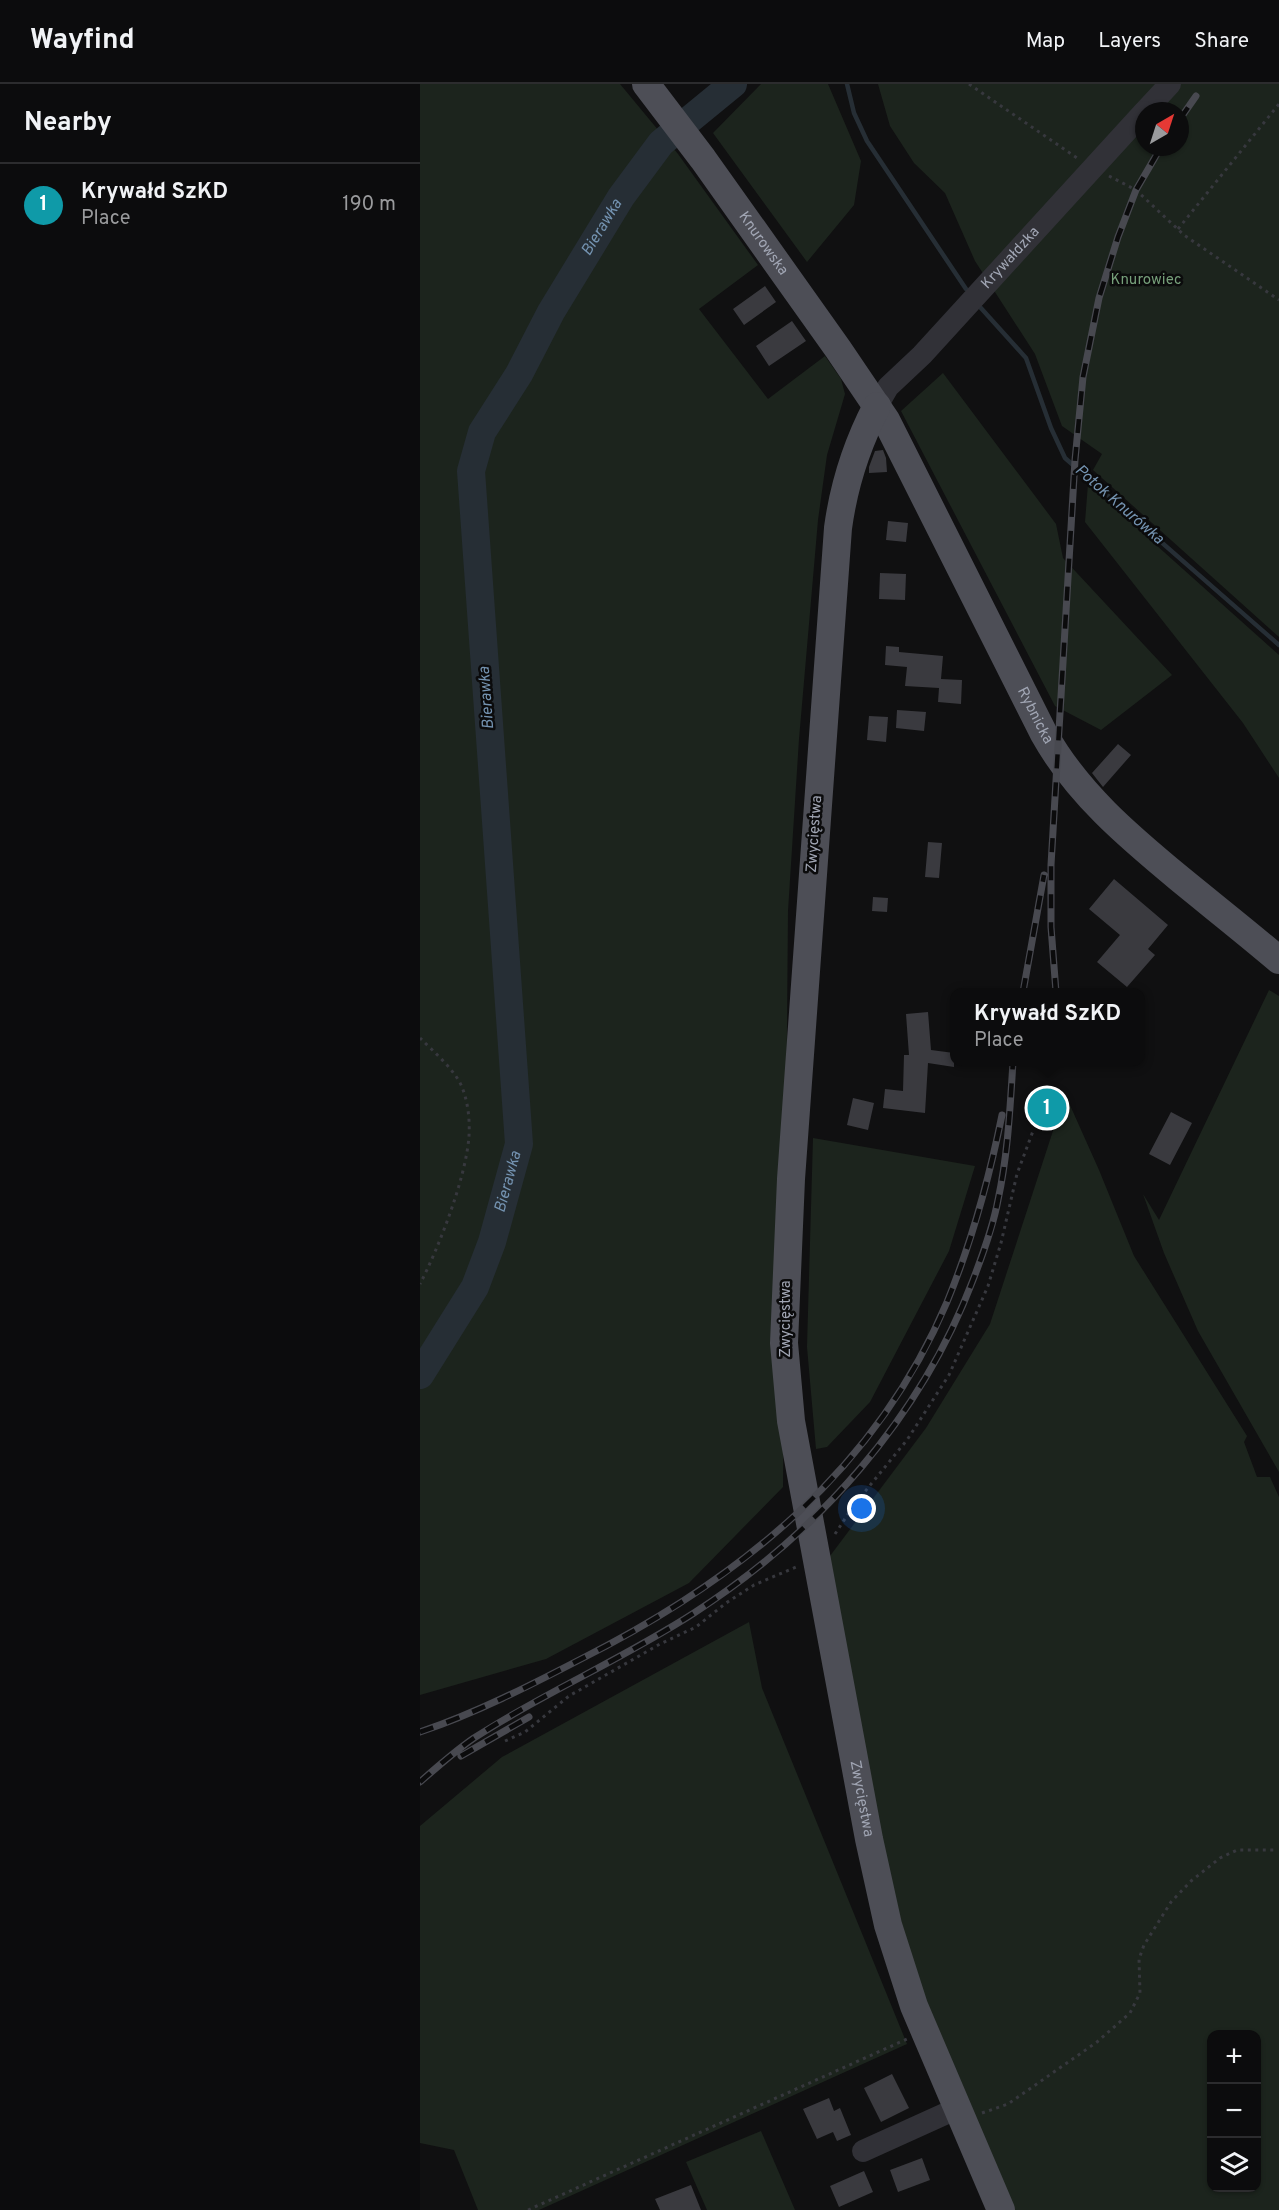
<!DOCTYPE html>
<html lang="en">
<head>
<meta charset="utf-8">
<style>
  :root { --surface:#0c0c0d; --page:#151516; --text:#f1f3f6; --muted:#9a9b9d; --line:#2c2c2e; --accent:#fbb81e }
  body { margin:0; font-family:Overpass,sans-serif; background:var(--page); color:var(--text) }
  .controls { position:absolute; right:18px; bottom:18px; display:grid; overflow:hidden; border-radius:12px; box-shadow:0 2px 4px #0004 }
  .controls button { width:54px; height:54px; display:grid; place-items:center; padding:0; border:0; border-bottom:2px solid var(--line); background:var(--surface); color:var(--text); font:30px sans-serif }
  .compass { position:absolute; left:715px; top:18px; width:54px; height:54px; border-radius:50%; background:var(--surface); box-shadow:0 2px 4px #0004; rotate:39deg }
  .you { position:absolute; left:442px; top:1425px; width:21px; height:21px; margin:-15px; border:4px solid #fff; border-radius:50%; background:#1a73e8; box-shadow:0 0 0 9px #1a73e833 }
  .badge { display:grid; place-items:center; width:39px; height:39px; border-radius:50%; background:var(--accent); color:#fff; font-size:20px; font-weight:700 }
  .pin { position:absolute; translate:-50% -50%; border:3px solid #fff; box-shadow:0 2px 6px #0006 }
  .popup { position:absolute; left:530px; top:904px; width:195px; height:78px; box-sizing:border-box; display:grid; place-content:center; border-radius:12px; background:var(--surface); filter:drop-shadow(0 2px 4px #0005); font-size:20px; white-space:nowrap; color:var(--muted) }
  .popup b { font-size:22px; color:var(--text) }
  .popup::after { content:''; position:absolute; left:50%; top:100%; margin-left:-12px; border:12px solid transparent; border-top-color:var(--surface) }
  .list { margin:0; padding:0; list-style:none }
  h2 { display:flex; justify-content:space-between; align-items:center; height:78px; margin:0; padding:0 24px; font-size:26px }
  h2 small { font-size:20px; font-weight:400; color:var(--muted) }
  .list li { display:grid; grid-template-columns:39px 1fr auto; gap:18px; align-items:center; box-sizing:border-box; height:84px; padding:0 24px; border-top:2px solid var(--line) }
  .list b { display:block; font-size:22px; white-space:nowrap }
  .list p { margin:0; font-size:20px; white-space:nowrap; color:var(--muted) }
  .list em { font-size:20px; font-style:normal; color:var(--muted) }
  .icon { flex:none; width:33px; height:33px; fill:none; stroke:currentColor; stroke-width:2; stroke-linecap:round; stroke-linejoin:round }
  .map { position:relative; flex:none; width:859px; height:2126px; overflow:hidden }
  header { display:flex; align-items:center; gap:36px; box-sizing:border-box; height:84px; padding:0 30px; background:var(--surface); border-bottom:2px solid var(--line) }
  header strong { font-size:28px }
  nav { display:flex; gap:33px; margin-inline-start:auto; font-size:21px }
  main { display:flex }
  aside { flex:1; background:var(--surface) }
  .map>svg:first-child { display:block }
</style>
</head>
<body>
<header>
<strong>Wayfind</strong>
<nav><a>Map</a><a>Layers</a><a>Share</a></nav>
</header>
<main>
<aside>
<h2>Nearby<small></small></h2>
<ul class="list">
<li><span class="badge" style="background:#0f9aa8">1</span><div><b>Krywałd SzKD</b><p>Place</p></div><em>190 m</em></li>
</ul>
</aside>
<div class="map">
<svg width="859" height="2126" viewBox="0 0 859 2126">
  <rect width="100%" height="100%" fill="#101011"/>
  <path fill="#1c241d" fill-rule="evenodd" d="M0 0H200L258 70 338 181 279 225 348 315 405 272 421 295 425 310 407 371 398 436 379 655 368 827 363 1403 269 1499 126 1575 0 1611Z
    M341 0H408L441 77 434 121 387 178 293 49Z
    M458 0H859V553L673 386 682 370 642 342 615 270 555 177 525 109 494 79 470 42ZM724 27H760V63H724Z
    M523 289 636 440 643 474 752 591 681 646 635 622 481 327Z
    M668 400 859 571V694L823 639 665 438Z
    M849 906 859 912V1388L778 1247 744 1169 723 1110 739 1136Z
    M645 1010 679 1086 714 1172 827 1352 824 1358 837 1393H850L859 1413V2126H589L486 1879 407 1476 506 1344 570 1240ZM792 1950H836V2104H792Z
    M393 1054 555 1082 529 1167 450 1318 407 1363 396 1365 387 1263Z
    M329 1538 342 1604 487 1960 119 2126H58L34 2066 0 2059V1742L82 1673Z
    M341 2047 375 2126H287L266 2078Z"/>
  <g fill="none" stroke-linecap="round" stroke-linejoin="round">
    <path stroke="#262e35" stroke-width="4.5" d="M427 0 434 29 447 57 546 205
      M560 223 606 274 631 344 645 374 859 561"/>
    <path stroke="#262e35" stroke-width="28" id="s1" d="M0 1291 55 1203 72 1158 99 1060 51 387 62 348 99 290 131 228 201 113 241 59 313 0"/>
  </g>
  <path fill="#3a3a3f" d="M345 202 356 218 324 241 313 225Z
    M372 237 386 257 349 282 336 262Z
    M463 366 466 374 467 388 449 389V383L455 367Z
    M468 437 488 439 486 458 466 456Z
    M460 489 486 490 485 516 459 515Z
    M466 562 479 563V568L523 572 521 595 542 596 541 620 518 618 519 604 485 602 487 583 465 581Z
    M477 626 506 628 504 647 476 644Z
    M449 632 468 633 466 658 447 656Z
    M698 660 711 671 683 703 672 689Z
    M508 758 522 759 519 794 505 793Z
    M694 795 748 841 728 865 735 871 707 903 677 878 700 851 669 825Z
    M453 813 468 814 467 828 452 827Z
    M508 928 511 966 534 969V983L508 979 505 1029 463 1024 465 1005 483 1007 484 971H489L486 930Z
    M433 1014 454 1019 448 1046 427 1041Z
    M620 1014H634L633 1034 619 1033Z
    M751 1028 772 1039 750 1081 729 1070Z
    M472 1990 489 2024 461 2038 444 2004Z
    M409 2014 414 2027 420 2024 431 2051 417 2057 413 2048 397 2055 383 2025Z
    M502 2074 510 2096 478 2108 470 2086Z
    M444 2087 453 2108 419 2123 410 2102Z
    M271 2101 281 2126H240L235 2115Z"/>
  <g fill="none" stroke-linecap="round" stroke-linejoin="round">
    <path stroke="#37383e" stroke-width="3" stroke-dasharray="3 4.5" stroke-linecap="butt" d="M549 0 657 74
      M689 92 716 106 764 151 859 216
      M758 145 859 20
      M0 954C13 967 35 986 42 1003 48 1018 50 1036 49 1052 46 1094 19 1163 0 1200
      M415 1450 434 1421 487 1356 529 1291 568 1202 581 1159 597 1090 613 1047
      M85 1657 105 1648 149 1612 240 1560 276 1543 306 1519 334 1501 376 1483
      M562 2029 588 2020 677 1958 710 1929 720 1909 719 1875 724 1861 751 1818 771 1797 800 1774 817 1766H856
      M108 2126 487 1955"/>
    <g stroke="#313137" stroke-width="22">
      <path d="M725 27 750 0"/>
      <path id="s2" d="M457 322 468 303 502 271 724 28"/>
      <path d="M443 2067 538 2024"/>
    </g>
    <g stroke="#4d4e56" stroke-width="28">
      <path id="s3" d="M226 0 283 75 418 265 466 336 624 650C657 709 708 752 760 795 793 822 826 848 859 876"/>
      <path id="s4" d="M457 322C436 362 424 400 418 444L371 1095 364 1259 371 1337 449 1755 468 1841 494 1922 581 2126"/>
    </g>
    <defs>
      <path id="rail" d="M760 35 776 12
        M603 908 624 791
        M636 908 631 843V781L655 376 663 293 679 214 698 153 716 106 741 63
        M0 1648C56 1629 109 1602 161 1575 320 1495 456 1386 527 1218 552 1157 569 1095 582 1031
        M41 1672 109 1633
        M0 1698C17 1683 35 1667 54 1654 125 1608 203 1575 274 1529 398 1449 500 1335 553 1196 563 1170 573 1143 578 1116 588 1070 590 1024 593 978"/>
    </defs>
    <use href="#rail" stroke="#484950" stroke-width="7"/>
    <use href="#rail" stroke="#0b0b0c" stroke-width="4.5" stroke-dasharray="14" stroke-linecap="butt"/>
  </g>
  <g text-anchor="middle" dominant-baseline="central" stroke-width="5" stroke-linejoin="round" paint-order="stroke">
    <g font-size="15" fill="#a0a5b3" stroke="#0b0b0c">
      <text stroke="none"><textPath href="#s3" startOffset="198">Knurowska</textPath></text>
      <text stroke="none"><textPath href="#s2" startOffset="200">Krywałdzka</textPath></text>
      <text stroke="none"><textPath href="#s3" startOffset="744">Rybnicka</textPath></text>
      <text transform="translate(395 750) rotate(-86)">Zwycięstwa</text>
      <text transform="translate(366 1235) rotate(-90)">Zwycięstwa</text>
      <text stroke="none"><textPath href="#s4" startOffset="1408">Zwycięstwa</textPath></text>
    </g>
    <g font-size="15" fill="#769f7a" stroke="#0b0b0c">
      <text x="726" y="196">Knurowiec</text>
    </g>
    <g font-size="16" font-style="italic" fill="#7493b1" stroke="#0b0b0c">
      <text stroke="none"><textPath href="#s1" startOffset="1206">Bierawka</textPath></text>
      <text transform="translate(699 421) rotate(41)">Potok Knurówka</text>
      <text transform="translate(67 614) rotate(-94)">Bierawka</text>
      <text stroke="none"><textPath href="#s1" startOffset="214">Bierawka</textPath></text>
    </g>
  </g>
</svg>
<div class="controls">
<button>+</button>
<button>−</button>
<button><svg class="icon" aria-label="layers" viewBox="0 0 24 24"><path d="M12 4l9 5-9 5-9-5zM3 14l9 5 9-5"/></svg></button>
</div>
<svg class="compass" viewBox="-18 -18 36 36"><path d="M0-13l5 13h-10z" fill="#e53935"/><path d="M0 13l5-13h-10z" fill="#9a9b9d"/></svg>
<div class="you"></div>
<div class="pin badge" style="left:627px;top:1024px;background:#0f9aa8">1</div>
<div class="popup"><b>Krywałd SzKD</b>Place</div>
</div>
</main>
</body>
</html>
